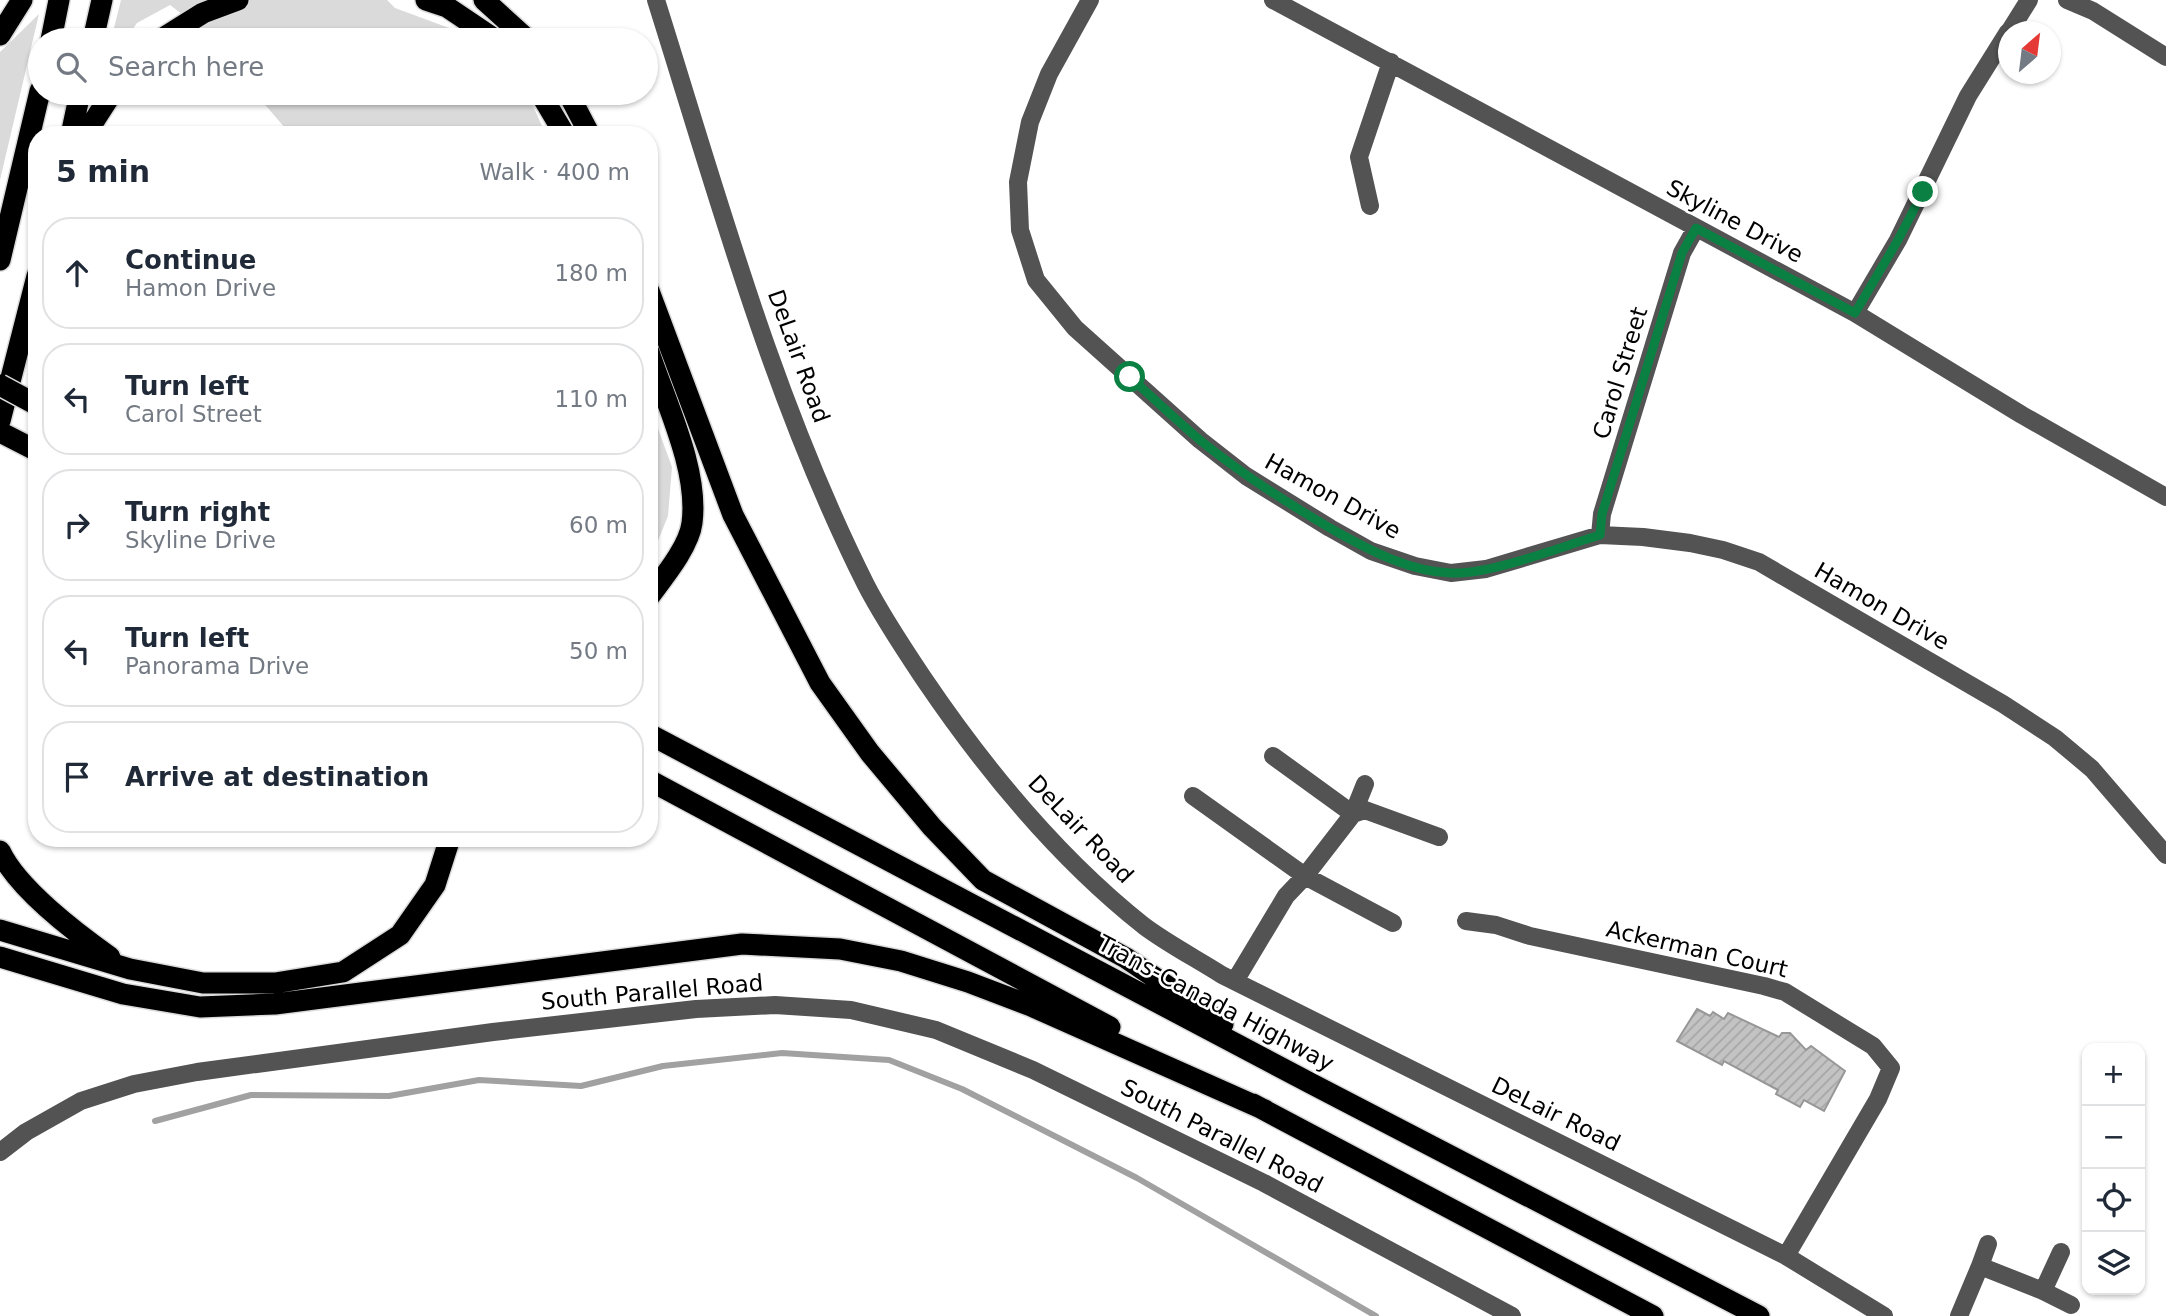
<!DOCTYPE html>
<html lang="en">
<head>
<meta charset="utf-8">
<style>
  :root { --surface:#fff; --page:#f6f6f7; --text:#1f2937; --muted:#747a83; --line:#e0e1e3 }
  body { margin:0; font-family:"DejaVu Sans",sans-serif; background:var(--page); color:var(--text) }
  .controls { position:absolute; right:21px; bottom:21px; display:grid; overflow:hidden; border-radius:14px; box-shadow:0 2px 5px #0004 }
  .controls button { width:63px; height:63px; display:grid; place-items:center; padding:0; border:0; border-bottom:2px solid var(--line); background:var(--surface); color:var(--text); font:35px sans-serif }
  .compass { position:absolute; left:1998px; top:21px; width:63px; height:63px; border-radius:50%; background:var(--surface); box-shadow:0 2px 5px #0004; rotate:28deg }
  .stop { position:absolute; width:21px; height:21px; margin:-16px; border:5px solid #0b8043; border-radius:50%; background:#fff }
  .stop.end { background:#0b8043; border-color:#fff; box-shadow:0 2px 7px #0008 }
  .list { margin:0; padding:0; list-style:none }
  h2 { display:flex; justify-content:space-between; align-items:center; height:91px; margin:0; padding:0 28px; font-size:30px }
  h2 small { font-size:23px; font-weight:400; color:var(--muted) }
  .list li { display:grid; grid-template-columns:46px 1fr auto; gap:21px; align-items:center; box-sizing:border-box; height:112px; margin:0 14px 14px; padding:0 14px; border:2px solid var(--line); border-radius:28px }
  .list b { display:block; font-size:26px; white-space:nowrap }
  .list p { margin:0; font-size:23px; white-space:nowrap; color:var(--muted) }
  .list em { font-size:23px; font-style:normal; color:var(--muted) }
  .icon { flex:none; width:38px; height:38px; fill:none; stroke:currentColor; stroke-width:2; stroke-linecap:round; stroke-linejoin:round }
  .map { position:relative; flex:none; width:2166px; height:1316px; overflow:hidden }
  .search { position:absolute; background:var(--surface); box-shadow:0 2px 5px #0004; left:28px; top:28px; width:630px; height:77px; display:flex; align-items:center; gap:18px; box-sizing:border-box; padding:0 24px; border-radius:38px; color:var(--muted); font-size:26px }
  .panel { position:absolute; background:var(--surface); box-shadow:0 2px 5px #0004; left:28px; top:126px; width:630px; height:721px; border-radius:28px }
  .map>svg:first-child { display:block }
</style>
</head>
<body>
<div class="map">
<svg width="2166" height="1316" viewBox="0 0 2166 1316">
  <defs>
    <pattern id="building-hatch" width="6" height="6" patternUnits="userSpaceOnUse" patternTransform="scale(1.75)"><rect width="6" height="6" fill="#c3c3c3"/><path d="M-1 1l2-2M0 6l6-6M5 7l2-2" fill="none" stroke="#a6a6a6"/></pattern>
  </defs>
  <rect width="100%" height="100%" fill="#fff"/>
  <path fill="#dadada" d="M121 0H387L395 8 460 32 468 40H211L199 27 170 5 137 23 125 40H111Z
    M39 14 0 180V52Z
    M255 93H524L530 99 546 135H291Z
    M649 404 672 467 668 516 651 558 649 555Z"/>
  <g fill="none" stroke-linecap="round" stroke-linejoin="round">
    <path stroke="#a1a1a1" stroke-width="6" d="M155 1121 251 1095 389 1096 479 1080 581 1086 663 1066 782 1053 889 1060 962 1089 1137 1178 1376 1316"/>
  </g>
  <path fill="url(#building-hatch)" stroke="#979797" stroke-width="2" d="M1697 1009 1710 1016 1713 1012 1724 1019 1728 1013 1779 1037 1782 1033H1790L1806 1050 1811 1046 1845 1071 1824 1111 1804 1100 1800 1107 1776 1094 1778 1090 1724 1061 1722 1065 1677 1041Z"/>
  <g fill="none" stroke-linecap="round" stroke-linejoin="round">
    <defs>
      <path id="highway" d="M426 0 447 7 496 40
        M484 0 528 40
        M0 35 22 0
        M51 40 59 0
        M93 40 102 0
        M160 40 203 13 238 0
        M540 93 565 135
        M568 93 590 135
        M71 135 80 93
        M85 135 112 93
        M0 260 40 91
        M649 291 733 515 820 683 870 753 932 827 983 880 1126 958 1223 1024
        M649 352C666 403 699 470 692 523 689 547 663 578 649 597
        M0 421 37 276
        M0 432 37 451
        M649 734 1312 1084 1759 1316
        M649 780 1110 1027
        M0 851C17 888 76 933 110 957
        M0 930 130 969 203 983H275L343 972 400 935 435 885 450 838
        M0 957 123 994 200 1007 275 1004 742 944 840 949 901 961 968 982 1031 1006 1265 1110
        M1253 1104 1653 1316"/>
    </defs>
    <use href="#highway" stroke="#dbdbdb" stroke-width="24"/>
    <path stroke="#535353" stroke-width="18" d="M656 0C718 197 773 400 866 585 883 618 904 649 924 679 985 769 1058 858 1144 926 1168 944 1197 959 1222 975L1786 1256 1884 1316
      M1090 0 1049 74 1030 122 1018 182 1020 230 1036 280 1075 328 1200 440 1246 476 1330 528 1371 551 1415 566 1451 573 1486 569 1600 535 1643 537 1690 543 1723 550 1759 562 2003 704 2055 738 2092 769 2166 855
      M1273 0 1855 313 2022 415 2166 497
      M2067 0 2093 11 2166 57
      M2009 32 2029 0
      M1370 206 1359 157 1391 62
      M1855 313 1898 240 1968 96 2008 32
      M1600 535 1602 514 1682 253 1696 228
      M1273 756 1353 814 1365 810 1439 837
      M1193 796 1305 876 1393 923
      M1466 921 1496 925 1530 936 1764 986 1785 992 1873 1046 1891 1068 1878 1099 1786 1256
      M1235 981 1286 896 1305 876 1353 814 1365 784
      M0 1152 26 1132 81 1101 134 1084 197 1072 493 1032 696 1009 775 1005 851 1010 936 1030 1033 1070 1264 1183 1512 1316
      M1980 1266 1988 1244
      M2043 1291 2061 1252
      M1959 1316 1980 1266 2043 1291 2071 1305"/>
    <use href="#highway" stroke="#000" stroke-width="21"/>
    <defs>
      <path id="highway-bridge" d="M0 385 37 405"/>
    </defs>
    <use href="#highway-bridge" stroke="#dbdbdb" stroke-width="24" stroke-linecap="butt"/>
    <use href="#highway-bridge" stroke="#000" stroke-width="21"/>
  </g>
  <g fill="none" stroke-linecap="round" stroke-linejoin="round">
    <path stroke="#0b8043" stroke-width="9" d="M1130 377C1153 398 1176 420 1201 441 1243 475 1290 505 1337 532 1371 551 1411 572 1451 573 1490 575 1560 547 1600 535L1602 514 1682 253 1696 228 1855 313 1898 240 1923 192"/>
  </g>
  <g text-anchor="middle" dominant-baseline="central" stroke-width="5" stroke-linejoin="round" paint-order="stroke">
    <g font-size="23" fill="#000" stroke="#fff">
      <text transform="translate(1735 221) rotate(28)">Skyline Drive</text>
      <text transform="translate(799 356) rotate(70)">DeLair Road</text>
      <text transform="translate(1620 373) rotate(-73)">Carol Street</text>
      <text transform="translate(1333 496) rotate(29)">Hamon Drive</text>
      <text transform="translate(1882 606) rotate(30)">Hamon Drive</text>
      <text transform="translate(1081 829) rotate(46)">DeLair Road</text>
      <text transform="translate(1697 949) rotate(13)">Ackerman Court</text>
      <text transform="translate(652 992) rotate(-5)">South Parallel Road</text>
      <text transform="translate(1216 1003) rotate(28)">Trans-Canada Highway</text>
      <text transform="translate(1556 1114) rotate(26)">DeLair Road</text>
      <text transform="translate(1222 1136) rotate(27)">South Parallel Road</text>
    </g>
  </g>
</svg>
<div class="controls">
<button>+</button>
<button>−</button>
<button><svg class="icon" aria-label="locate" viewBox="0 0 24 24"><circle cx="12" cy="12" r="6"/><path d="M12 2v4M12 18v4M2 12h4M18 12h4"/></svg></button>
<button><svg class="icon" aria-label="layers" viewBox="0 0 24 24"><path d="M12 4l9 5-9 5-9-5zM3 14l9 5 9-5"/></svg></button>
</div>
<svg class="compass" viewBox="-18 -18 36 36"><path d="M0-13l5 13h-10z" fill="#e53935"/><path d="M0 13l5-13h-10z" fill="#747a83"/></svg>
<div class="stop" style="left:1130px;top:377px"></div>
<div class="stop end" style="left:1923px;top:192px"></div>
<div class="search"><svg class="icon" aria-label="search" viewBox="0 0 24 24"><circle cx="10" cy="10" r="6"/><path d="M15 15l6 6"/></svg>Search here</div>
<section class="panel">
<h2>5 min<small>Walk · 400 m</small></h2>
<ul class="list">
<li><svg class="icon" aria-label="ahead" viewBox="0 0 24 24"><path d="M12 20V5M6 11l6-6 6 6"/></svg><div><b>Continue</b><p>Hamon Drive</p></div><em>180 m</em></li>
<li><svg class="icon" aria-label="left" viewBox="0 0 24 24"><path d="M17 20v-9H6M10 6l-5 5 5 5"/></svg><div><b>Turn left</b><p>Carol Street</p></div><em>110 m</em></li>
<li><svg class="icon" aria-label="right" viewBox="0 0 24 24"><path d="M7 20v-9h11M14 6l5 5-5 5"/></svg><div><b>Turn right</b><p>Skyline Drive</p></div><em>60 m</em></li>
<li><svg class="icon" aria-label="left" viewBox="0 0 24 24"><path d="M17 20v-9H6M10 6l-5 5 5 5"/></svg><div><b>Turn left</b><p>Panorama Drive</p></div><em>50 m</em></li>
<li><svg class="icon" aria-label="arrive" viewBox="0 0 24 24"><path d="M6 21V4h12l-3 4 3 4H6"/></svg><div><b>Arrive at destination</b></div></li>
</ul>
</section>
</div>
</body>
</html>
